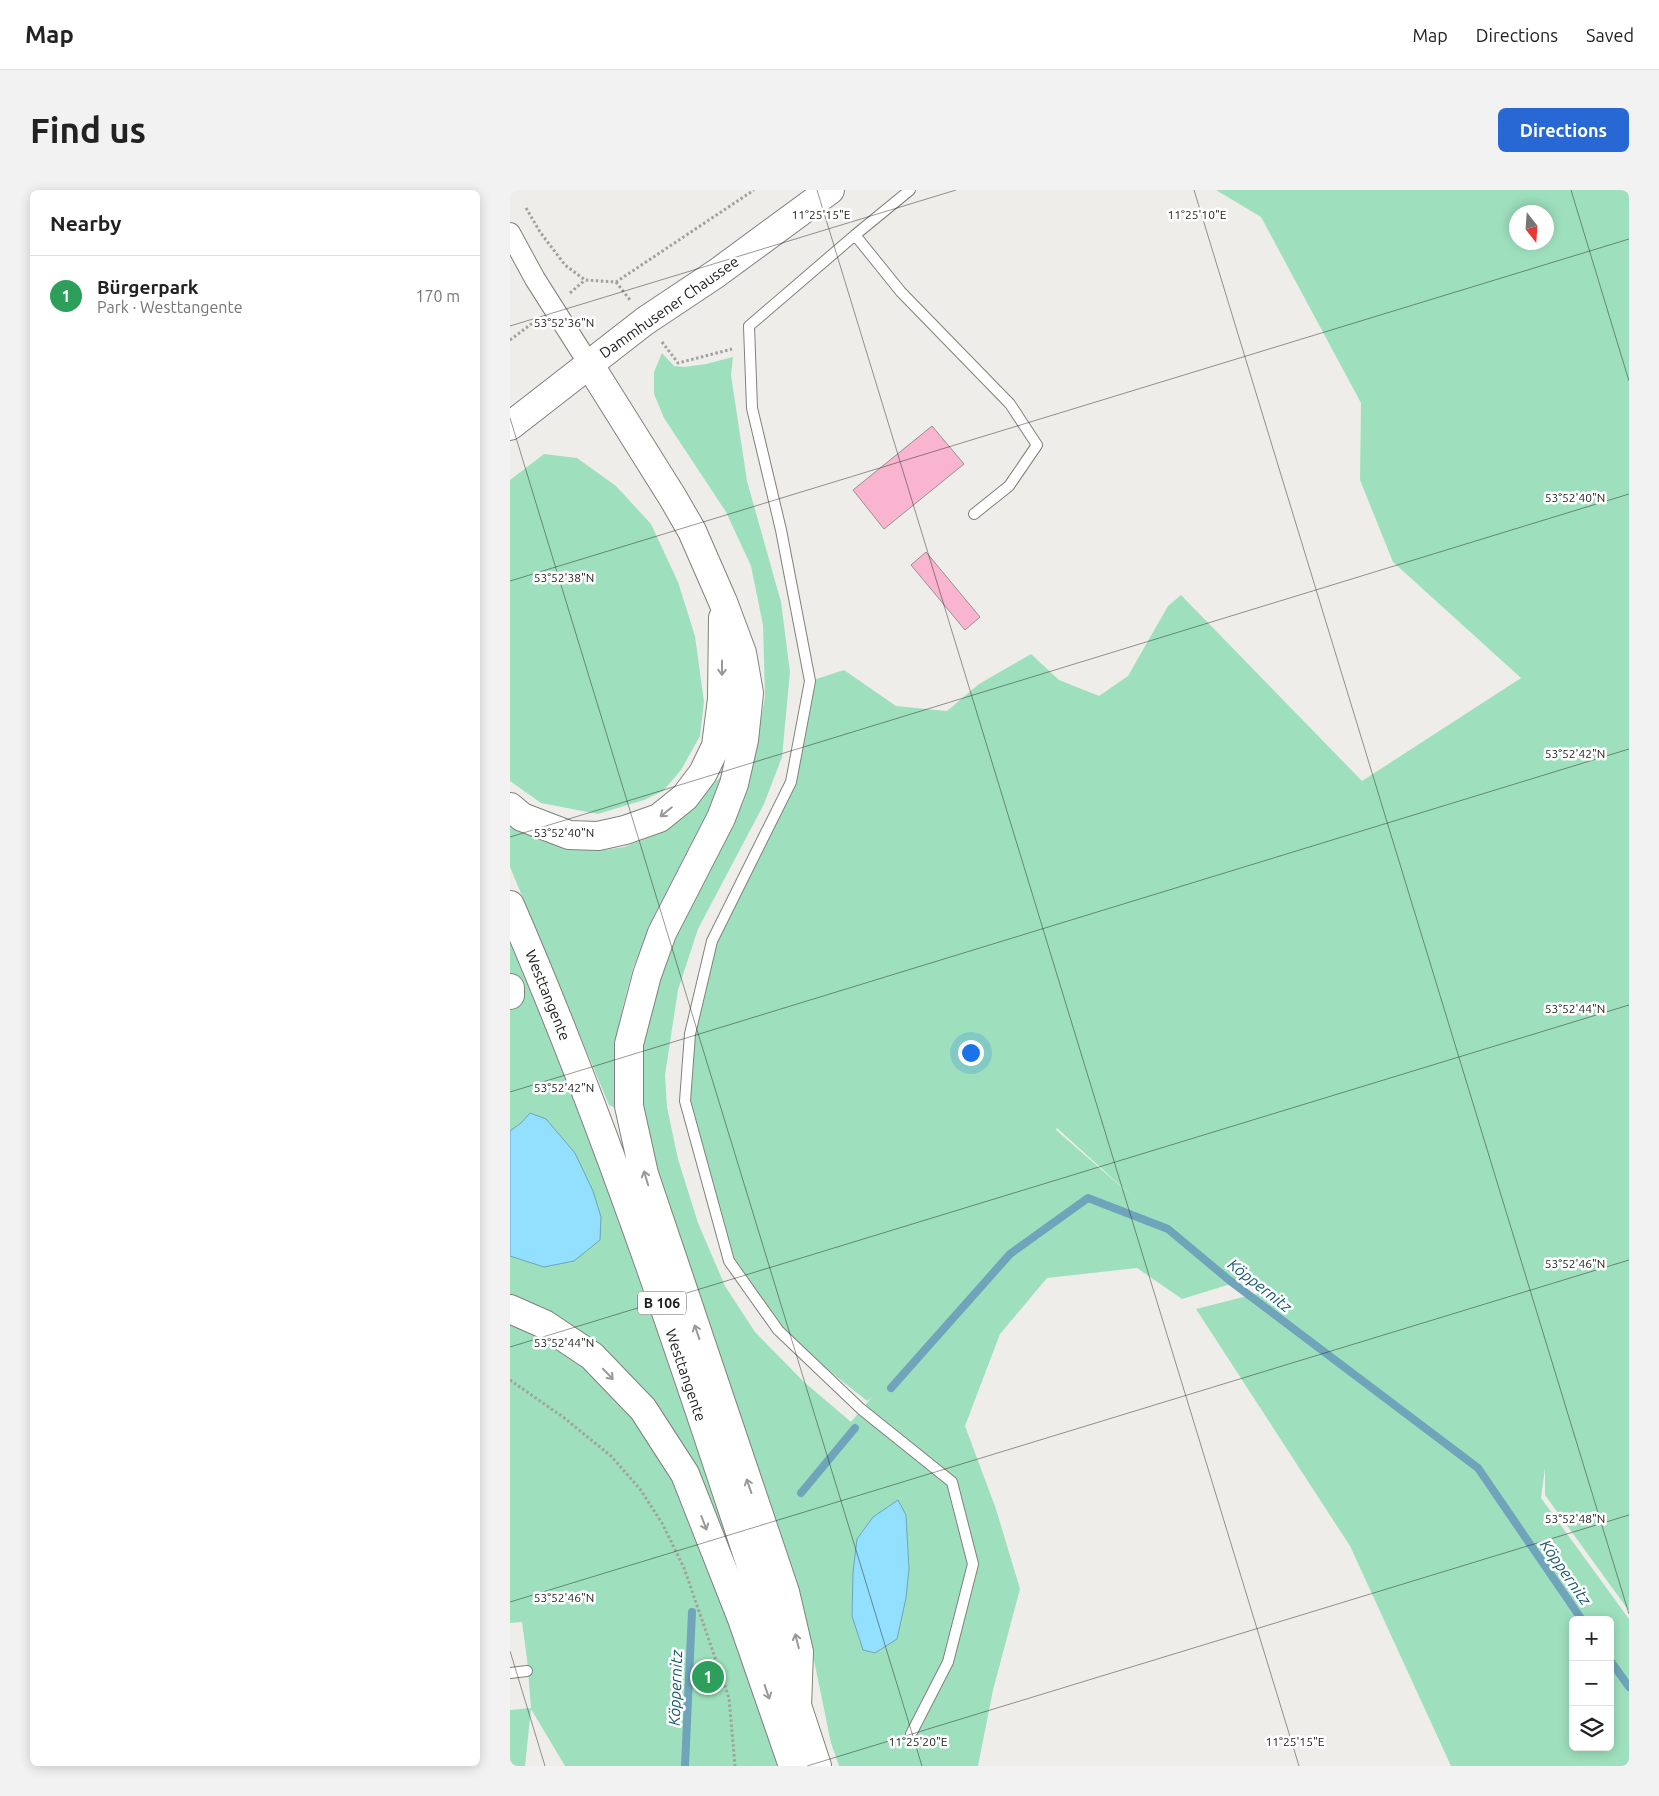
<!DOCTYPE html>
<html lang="en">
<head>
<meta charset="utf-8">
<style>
  :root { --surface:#fff; --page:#f2f2f2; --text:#222; --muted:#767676; --line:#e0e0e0; --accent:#2868d5 }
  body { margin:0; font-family:Ubuntu,sans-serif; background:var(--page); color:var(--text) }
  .controls { position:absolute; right:15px; bottom:15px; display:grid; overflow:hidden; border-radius:8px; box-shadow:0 2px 12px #0003 }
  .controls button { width:45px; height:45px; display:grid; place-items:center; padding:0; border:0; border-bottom:1px solid var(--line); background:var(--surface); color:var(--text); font:25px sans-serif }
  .compass { position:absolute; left:999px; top:15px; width:45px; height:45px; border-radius:50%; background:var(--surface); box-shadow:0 2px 12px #0003; rotate:163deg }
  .you { position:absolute; left:460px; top:862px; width:18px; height:18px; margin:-12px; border:4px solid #fff; border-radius:50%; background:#1a73e8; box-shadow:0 0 0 8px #1a73e833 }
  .badge { display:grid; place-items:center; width:32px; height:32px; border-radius:50%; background:var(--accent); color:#fff; font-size:16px; font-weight:700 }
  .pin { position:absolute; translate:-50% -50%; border:2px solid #fff; box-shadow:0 1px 5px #0006 }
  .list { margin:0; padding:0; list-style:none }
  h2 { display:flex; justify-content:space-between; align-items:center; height:65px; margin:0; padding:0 20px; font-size:21px }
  h2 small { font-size:16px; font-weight:400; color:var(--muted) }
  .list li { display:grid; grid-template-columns:32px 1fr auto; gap:15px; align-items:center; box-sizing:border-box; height:80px; padding:0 20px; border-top:1px solid var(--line) }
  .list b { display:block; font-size:19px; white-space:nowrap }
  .list p { margin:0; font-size:16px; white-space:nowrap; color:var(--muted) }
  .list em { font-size:16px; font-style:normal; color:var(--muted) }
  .icon { flex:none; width:28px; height:28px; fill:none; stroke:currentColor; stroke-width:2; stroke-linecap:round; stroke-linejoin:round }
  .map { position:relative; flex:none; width:1119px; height:1576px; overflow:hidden; border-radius:8px }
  header { display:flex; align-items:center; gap:30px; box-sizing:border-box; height:70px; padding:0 25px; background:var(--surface); border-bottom:1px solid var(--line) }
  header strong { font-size:24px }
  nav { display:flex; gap:28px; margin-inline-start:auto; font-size:18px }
  .intro { display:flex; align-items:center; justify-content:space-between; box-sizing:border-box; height:120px; padding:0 30px }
  h1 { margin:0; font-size:35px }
  .button { padding:12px 22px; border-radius:8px; background:var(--accent); color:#fff; font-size:18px; font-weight:700 }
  main { display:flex; gap:30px; padding:0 30px }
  aside { flex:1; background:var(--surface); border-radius:8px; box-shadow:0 2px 12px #0003 }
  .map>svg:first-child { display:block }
</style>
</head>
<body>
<header>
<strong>Map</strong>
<nav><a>Map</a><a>Directions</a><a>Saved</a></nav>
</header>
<div class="intro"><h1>Find us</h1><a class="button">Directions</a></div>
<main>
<aside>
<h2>Nearby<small></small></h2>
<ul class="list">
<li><span class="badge" style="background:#2e9e5b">1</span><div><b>Bürgerpark</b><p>Park · Westtangente</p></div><em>170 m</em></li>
</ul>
</aside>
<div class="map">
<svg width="1119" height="1576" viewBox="0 0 1119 1576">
  <rect width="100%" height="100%" fill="#efedea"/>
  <path fill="#9ee0bd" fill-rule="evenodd" d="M706 0H1119V1421L1035 1305V1278L1031 1308 1119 1429V1576H941L840 1356 686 1119 757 1101 737 1089 672 1109 627 1078 537 1088 490 1144 455 1236 486 1319 510 1399 483 1500 468 1576H329L321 1553 300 1451 273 1351 145 990 132 915 130 875 135 828 155 764 180 713 216 649 243 574 255 507 253 435 241 376 216 322 154 228 144 204V182L152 163 164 176 174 177 196 174 223 167 221 185 237 291 271 412 280 482 272 567 254 614 188 739 168 800 155 885 157 917 168 969 188 1033 215 1096 245 1142 293 1191 341 1232 362 1207 357 1211 268 1140 219 1071 175 911 180 844 202 751 281 592 300 491 334 480 386 516 437 521 469 494 521 464 549 490 589 506 618 486 658 416 671 405 852 591 1011 488 883 372 850 290 851 213 751 27ZM1006 22H1036V52H1006ZM547 938 624 1008 546 940ZM1063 1430H1100V1557H1063Z
    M34 264 67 268 106 296 141 334 168 392 185 446 194 512 190 546 171 580 153 601 134 610 88 624 31 613 0 591V290Z
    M213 585 193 637 143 729 123 778 112 820 107 851 109 911 105 918 99 915 0 677V633L67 659 95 660 114 657 148 644 173 626 206 591Z
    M0 715 307 1576H55L21 1519 15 1576H0V1520L21 1518 17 1469 12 1432 0 1433Z"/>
  <path fill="#92dffe" stroke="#6fa4ba" d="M20 923 36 929 65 963 83 1001 91 1027 90 1050 64 1071 34 1077 0 1066V941L11 933Z
    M388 1310 396 1325 399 1379 396 1408 387 1449 365 1463 353 1460 342 1426 343 1382 347 1349 363 1327Z"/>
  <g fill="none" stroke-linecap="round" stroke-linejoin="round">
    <path stroke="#6fa4ba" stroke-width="8" d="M381 1198 500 1064 578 1008 658 1039 719 1090 968 1278 1072 1430
      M291 1303 345 1238
      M1100 1470 1119 1497
      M175 1576 182 1422"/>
  </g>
  <path fill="#f9b4cf" stroke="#969293" d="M422 236 454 274 374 339 343 300Z
    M416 362 470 427 455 440 401 375Z"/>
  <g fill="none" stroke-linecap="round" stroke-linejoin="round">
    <defs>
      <path id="service" d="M400 0 345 45 391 102 500 214 527 255 499 296 464 324
        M345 45 239 136 242 218 271 340 300 491 281 592 202 751 180 844 175 911 219 1071 268 1140 351 1219 442 1292 463 1374 438 1472 401 1544
        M0 1483 17 1481"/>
      <path id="minor" d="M0 43 25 89 79 174"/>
      <path id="secondary" d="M0 236 135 131 207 83 320 0"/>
      <path id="trunk" d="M79 174 163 308 182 341 213 412 232 463 239 503 234 550 224 594 211 628 152 743 137 785 119 854V916L134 984 275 1402 289 1462 287 1517
        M0 617 12 627 59 645 88 646 115 640 149 628 175 607 193 583 206 556 212 509 213 428
        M0 715C121 994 211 1287 307 1576
        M0 798V805
        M0 1119 34 1134 82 1166 133 1219 175 1284 232 1429 283 1576"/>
    </defs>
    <use href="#service" stroke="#82807d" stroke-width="12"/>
    <use href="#minor" stroke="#82807d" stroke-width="22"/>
    <use href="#secondary" stroke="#82807d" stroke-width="30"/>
    <use href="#trunk" stroke="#82807d" stroke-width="30"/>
    <path stroke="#a2a19e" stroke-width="3" stroke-dasharray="2.5 2.5" stroke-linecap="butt" d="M16 18 30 42 55 75 75 90 106 92 244 0
      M106 92 120 110
      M60 103 75 90
      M0 150 24 132
      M152 152 168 173 222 159
      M0 1190 53 1227 101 1266 130 1299 152 1333 174 1378 219 1508 225 1576"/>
    <use href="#service" stroke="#fff" stroke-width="10"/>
    <use href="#minor" stroke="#fff" stroke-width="20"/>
    <use href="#secondary" stroke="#fff" stroke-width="28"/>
    <use href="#trunk" stroke="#fff" stroke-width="28"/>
  </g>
  <defs><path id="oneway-shaft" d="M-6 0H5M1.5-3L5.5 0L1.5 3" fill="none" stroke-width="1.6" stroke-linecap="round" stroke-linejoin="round" transform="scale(1.25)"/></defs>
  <g stroke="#999998">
    <use href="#oneway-shaft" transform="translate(212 478) rotate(90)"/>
    <use href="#oneway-shaft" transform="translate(156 622) rotate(141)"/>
    <use href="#oneway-shaft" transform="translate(136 988) rotate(-107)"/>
    <use href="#oneway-shaft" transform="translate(187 1142) rotate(-109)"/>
    <use href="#oneway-shaft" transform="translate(98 1184) rotate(46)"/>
    <use href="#oneway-shaft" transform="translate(239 1296) rotate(-109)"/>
    <use href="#oneway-shaft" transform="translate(194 1333) rotate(69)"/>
    <use href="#oneway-shaft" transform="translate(287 1451) rotate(-104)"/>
    <use href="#oneway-shaft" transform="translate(257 1502) rotate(71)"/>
  </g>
  <path fill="none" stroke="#1d1c1b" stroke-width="1" stroke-opacity="0.45" d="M307 0 789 1576M684 0 1119 1424M1061 0 1119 191M0 136 446 0M0 228 412 1576M0 391 1119 49M0 647 1119 304M0 902 1119 559M0 1157 1119 815M0 1412 1119 1070M0 1461 35 1576M297 1576 1119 1325"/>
  <g text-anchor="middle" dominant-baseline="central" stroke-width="5" stroke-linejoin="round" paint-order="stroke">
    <rect fill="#fff" stroke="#61605f" stroke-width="1" x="128" y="1101.5" width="48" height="23" rx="4"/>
    <g font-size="14" font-weight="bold" fill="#1d1c1b">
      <text x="152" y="1113">B 106</text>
    </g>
    <g font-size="15" fill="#1d1c1b" stroke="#fff">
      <text transform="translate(159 117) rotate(-35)">Dammhusener Chaussee</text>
      <text transform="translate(38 805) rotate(68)">Westtangente</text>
      <text transform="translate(176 1185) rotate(71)">Westtangente</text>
    </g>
    <g font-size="16" font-style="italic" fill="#18576c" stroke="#fff">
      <text transform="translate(750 1095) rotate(38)">Köppernitz</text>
      <text transform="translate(1056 1382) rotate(55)">Köppernitz</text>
      <text transform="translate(165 1498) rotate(-88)">Köppernitz</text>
    </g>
  </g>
  <g font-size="12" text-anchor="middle" fill="#1d1c1b" stroke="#fff" stroke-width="5" stroke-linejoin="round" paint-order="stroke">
    <text x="311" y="29">11°25'15"E</text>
    <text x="687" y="29">11°25'10"E</text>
    <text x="54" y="137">53°52'36"N</text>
    <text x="1065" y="312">53°52'40"N</text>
    <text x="54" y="392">53°52'38"N</text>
    <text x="1065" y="568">53°52'42"N</text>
    <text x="54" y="647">53°52'40"N</text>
    <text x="1065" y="823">53°52'44"N</text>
    <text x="54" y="902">53°52'42"N</text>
    <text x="1065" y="1078">53°52'46"N</text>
    <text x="54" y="1157">53°52'44"N</text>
    <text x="1065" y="1333">53°52'48"N</text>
    <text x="54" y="1412">53°52'46"N</text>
    <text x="408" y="1556">11°25'20"E</text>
    <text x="785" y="1556">11°25'15"E</text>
  </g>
</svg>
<div class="controls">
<button>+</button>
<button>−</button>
<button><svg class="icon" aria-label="layers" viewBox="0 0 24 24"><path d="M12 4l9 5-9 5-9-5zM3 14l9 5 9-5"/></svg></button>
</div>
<svg class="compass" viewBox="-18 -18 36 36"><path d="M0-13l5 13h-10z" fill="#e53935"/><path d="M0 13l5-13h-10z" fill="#767676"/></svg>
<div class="you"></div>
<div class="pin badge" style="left:198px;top:1487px;background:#2e9e5b">1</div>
</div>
</main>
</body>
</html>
